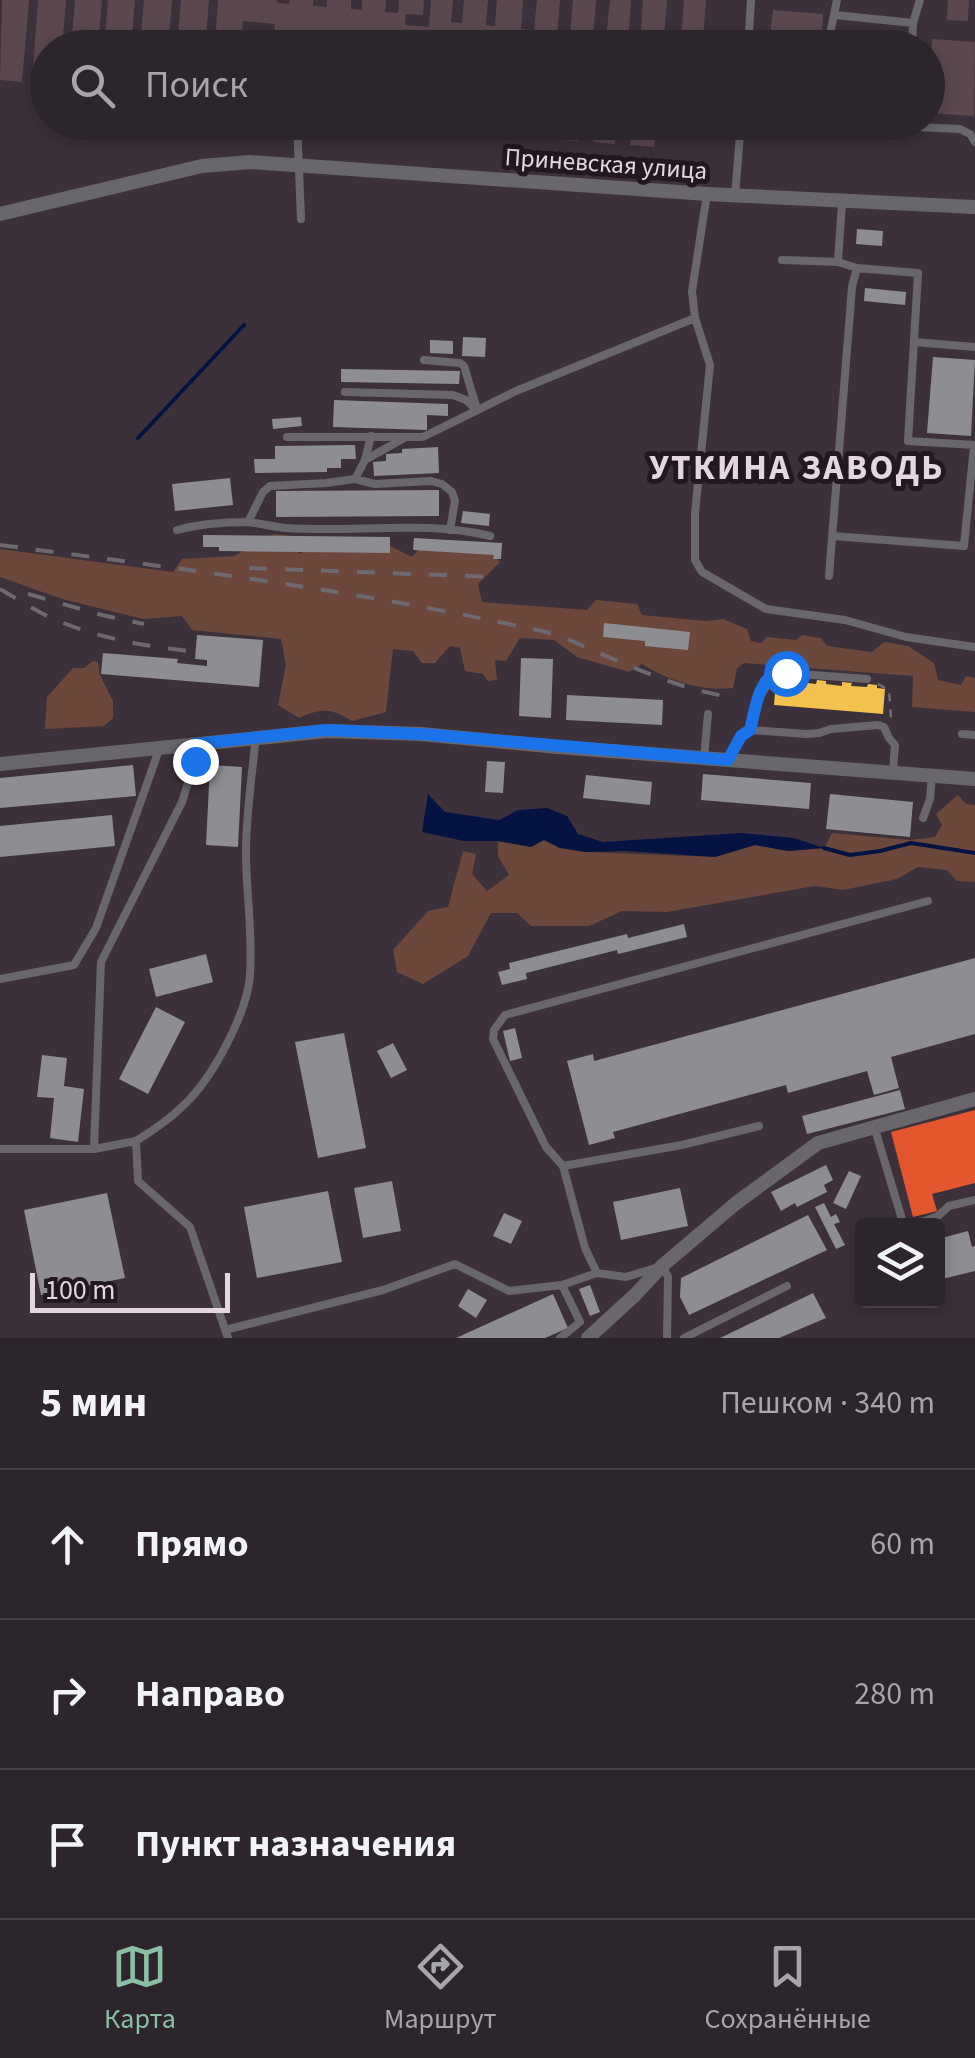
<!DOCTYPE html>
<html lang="ru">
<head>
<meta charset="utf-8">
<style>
  :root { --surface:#2d252c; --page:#352d34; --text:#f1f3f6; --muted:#a7a5a9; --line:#484248; --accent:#8abfa5 }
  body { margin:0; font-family:"Source Sans 3",sans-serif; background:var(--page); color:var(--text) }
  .controls { position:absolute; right:30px; bottom:30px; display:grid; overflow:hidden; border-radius:10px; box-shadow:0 5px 15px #0003 }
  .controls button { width:90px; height:90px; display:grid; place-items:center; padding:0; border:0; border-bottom:2px solid var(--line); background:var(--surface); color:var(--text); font:50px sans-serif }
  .scale { position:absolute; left:30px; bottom:25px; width:200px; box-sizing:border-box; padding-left:10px; border:5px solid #e4d7e2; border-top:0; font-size:28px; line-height:35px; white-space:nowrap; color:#e4d7e2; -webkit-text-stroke:8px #211820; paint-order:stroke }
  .stop { position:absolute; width:30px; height:30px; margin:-22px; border:8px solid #1a73e8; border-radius:50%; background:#fff }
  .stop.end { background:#1a73e8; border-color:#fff; box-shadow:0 2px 10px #0008 }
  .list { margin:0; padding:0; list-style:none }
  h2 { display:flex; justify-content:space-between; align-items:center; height:130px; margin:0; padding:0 40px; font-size:42px }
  h2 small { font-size:32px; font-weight:400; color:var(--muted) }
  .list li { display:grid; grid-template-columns:65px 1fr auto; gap:30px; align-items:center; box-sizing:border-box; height:150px; padding:0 40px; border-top:2px solid var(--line) }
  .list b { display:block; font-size:38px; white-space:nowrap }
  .list em { font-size:32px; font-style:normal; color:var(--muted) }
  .icon { flex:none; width:55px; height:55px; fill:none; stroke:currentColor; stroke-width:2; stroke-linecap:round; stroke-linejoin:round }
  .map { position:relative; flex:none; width:975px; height:1338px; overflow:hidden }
  .search { position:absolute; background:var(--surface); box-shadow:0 5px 15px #0003; left:30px; right:30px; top:30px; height:110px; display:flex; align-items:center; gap:25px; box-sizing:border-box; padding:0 35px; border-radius:55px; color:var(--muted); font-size:38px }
  .sheet { height:580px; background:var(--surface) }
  nav { display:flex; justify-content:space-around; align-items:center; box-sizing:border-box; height:140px; border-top:2px solid var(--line); background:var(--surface); font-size:28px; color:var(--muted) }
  nav a { display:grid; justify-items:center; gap:5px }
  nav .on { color:var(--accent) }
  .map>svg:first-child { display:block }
</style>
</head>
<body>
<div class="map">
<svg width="975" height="1338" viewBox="0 0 975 1338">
  <rect width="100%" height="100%" fill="#3c313a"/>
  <path fill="#6c473c" d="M274 534 292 536 299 554 316 545 384 543 412 557 420 548 484 543 500 562 478 584 482 602 587 610 596 600 637 604 642 615 706 621 723 619 747 629 751 641 761 643 767 637 796 640 802 635 821 638 827 646 872 652 884 642 908 646 934 663 938 680 961 685 966 676 975 678V712L912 707 913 676 744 663 737 668 733 688C702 692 667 680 642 664L629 672 577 657 554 640 520 638 506 661 495 660 497 680 488 681 483 674 465 671 460 648 450 646 435 663H422L413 651 393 649 386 712 352 721C331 708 322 708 299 718L278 705 286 665 281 639 192 630 182 616 143 619 62 599 0 577V549L173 572 182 559 234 556Z
    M93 661 98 662 100 675 113 701V718L104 726 45 729 47 697 73 668H84Z
    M958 795 966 804 975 805V882L957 881 947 870 918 867 897 879 843 890 815 886 667 912 622 911 589 926H531L517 913H491L468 956 423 984 397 972 393 950 428 911 448 907 463 851 476 854 472 874 487 891 509 875 498 856V841L531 847 544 840 560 848 586 852 715 857 755 845 788 851 824 848 832 833 910 840 935 837 942 825 936 814Z"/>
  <path fill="#051342" d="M428 794 445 812 499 820 518 810 547 808 567 816 578 834 603 842 742 833 794 838 824 848 788 851 755 845 715 857 626 851 586 852 560 848 544 840 531 847 498 841H464L422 832Z"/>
  <path fill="#f2c14e" d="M791 679H801L800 682 816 684 817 680 826 681V684L842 686V682L852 683 851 686 867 687 868 684 877 685V688L885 689 883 714 774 705 776 681 791 682Z"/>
  <path fill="#e4572e" d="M975 1110V1183L932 1194 937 1211 913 1217 891 1132Z"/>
  <path fill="#8d8d92" d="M857 229 883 231 882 246 856 244Z
    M865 288 906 292 905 305 864 301Z
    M463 337 486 338 485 357 462 356Z
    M430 340 453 341V354L430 353Z
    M933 357 975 360 971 436 927 433Z
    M341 369 460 371 459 384 341 382Z
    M334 400 448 404V416L427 415V430L333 427Z
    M301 417 302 426 273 429 272 419Z
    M355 445 356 459H341V468H327V472L255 473 254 459H275V446Z
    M438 447 439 473 374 476 373 462 386 461V454L402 453V449Z
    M230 478 233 505 175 511 172 484Z
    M439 490V516L276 517V491Z
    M463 511 490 514 489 526 461 523Z
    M203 535 390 537V553L219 551V547H203Z
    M414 538 502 543 501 559H493L494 555 413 550Z
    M604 623 690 632 688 650 645 646V641L603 637Z
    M197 635 263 640 259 687 101 674 103 653 178 659 177 663 207 666V660L195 659Z
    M521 658 553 659 551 718 519 716Z
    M567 695 663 700 662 725 566 720Z
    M487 761 505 762 503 793 485 792Z
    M133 765 136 796 0 808V778Z
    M210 765 242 767 238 847 206 845Z
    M703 774 811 783 809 809 701 800Z
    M586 775 652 782 650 805 583 798Z
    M830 794 913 802 910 837 826 829Z
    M112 815 115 846 0 857V826Z
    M684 924 687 937 618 954 617 950 526 973 527 979 502 985 498 972 510 969 509 963 627 934 628 938Z
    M206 954 213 982 156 997 149 969Z
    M975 958V1034L891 1057 899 1088 874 1095 867 1071 788 1093 786 1085 613 1132 615 1138 589 1145 567 1061 593 1054 594 1061Z
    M156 1007 185 1022 148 1094 119 1079Z
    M515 1028 522 1058 510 1061 503 1031Z
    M344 1033 366 1148 318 1158 295 1042Z
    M393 1043 407 1070 391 1078 377 1051Z
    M42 1055 67 1058 64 1086 84 1089 78 1142 50 1138 54 1098 37 1097Z
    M900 1090 905 1109 807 1134 802 1116Z
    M826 1165 833 1180 824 1185 827 1192 797 1207 795 1203 781 1211 771 1192Z
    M849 1171 861 1176 846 1209 833 1203Z
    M392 1181 401 1231 363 1238 354 1188Z
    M680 1188 688 1226 621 1240 613 1202Z
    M328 1191 342 1262 257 1278 244 1207Z
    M107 1193 125 1278 41 1295 24 1210Z
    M824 1203 831 1217 836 1214 840 1222 834 1224 845 1245 836 1249 815 1207Z
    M504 1213 522 1221 511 1244 493 1236Z
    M808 1215 827 1250 689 1315 680 1297 681 1278Z
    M968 1231 972 1247 975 1246V1271L938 1280V1239Z
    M590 1285 600 1312 590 1316 579 1289Z
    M468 1289 487 1300 476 1318 458 1306Z
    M813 1293 826 1318 779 1338H720Z
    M553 1294 568 1328 545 1338H456Z"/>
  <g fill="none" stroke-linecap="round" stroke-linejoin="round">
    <path stroke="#051342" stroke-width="4" d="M138 438 244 325
      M824 848 850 855 880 851 911 843 975 853"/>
  </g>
  <path fill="#5b484f" d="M2 0H29L22 82 0 80Z
    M38 0H66L62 48H48V82L32 81Z
    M75 0H102L98 48H71Z
    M108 0H135L131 48H104Z
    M144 0H172L168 48H140Z
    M181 0H209L205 48H177Z
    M218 0H277V3L289 4 290 0H313V6L327 7V0H351V9L362 10V0H386L385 12 398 13 399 0H424L423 15 406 14 405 25 429 27 431 0H453L451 22 462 23 464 0H488L486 25 495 26 497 0H523L521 29 534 30 537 0H560L557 35 570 36 573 0H596L593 37 606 39 610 0H631L628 43 640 44 643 0H667L663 48H459L460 43 446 41 445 48H425V41L351 35 349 48H294V45L273 43 275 24 243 21 242 32 216 30Z
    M684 0H706L703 39 681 38Z
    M948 0H969L968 21 947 20Z
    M773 10 823 14 821 39 770 35Z
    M932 39 975 42 974 116 928 113Z
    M375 122H413L412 133 374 130Z
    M488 122H512L511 135 487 133Z
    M524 122H545L544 140 523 138Z
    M560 122H580L578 141 559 140Z
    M595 122H617L615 144 593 142Z
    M632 122H656L654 147 630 145Z
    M672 122H698L697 140 671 138Z"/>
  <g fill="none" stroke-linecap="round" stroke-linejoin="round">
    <path stroke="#726d72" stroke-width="2.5" stroke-dasharray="8 8" stroke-linecap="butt" d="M878 684 889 690 891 719"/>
    <path stroke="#6a676c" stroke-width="8" d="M835 15 913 23
      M748 48 751 0
      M827 48 837 0
      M912 48 913 23 920 0
      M297 122 301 219
      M806 122 960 129 970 134 975 142
      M707 194 692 291 695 318 710 365 695 513V560L702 572 766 609 845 620 906 637 975 647
      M735 196 741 122
      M782 260 838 262 857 268 918 273 908 441 975 445
      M838 262 842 202
      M914 342 975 347
      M424 360 460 363 464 366 476 406
      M345 392 453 395 466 400 477 410
      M287 437H423L516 391 695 318
      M365 460 406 437
      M355 479 365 460 371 436
      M248 522 263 492 270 486 326 483 355 479 375 484 431 481 442 484 452 492 455 501 450 530
      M177 530C199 524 225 522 247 522 260 523 273 527 286 528 354 533 424 520 490 536
      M833 536 964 546 974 446
      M829 576 852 287 857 268
      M750 730 758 700 773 675 786 673 867 679
      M962 734 975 735
      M889 738 895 745 893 772
      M704 758 708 714
      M728 759 741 736 750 730 806 734 819 733 831 729 878 725 884 727 889 738
      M923 818 930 799 932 775
      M0 979 74 965 96 928 160 747
      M874 1126 904 1226
      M0 1149H94L136 1141
      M94 1149 101 962 182 802 195 761V743
      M563 1166 682 1145 759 1126
      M911 1226 938 1216 949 1206 975 1200
      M225 1330 383 1290 455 1264 509 1291 562 1285 597 1273
      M228 1338 190 1227 138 1181 136 1141C154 1130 170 1119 185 1104 213 1077 247 1014 250 975 253 934 246 892 246 852 246 814 252 775 256 736
      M560 1338 580 1322 562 1285
      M667 1338 668 1277 662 1266 626 1277 597 1273 585 1248 563 1166 546 1147 493 1039 494 1030 505 1015 928 901
      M684 1338 787 1286"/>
    <path stroke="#6a676c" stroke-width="14" d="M0 214 202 166 250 162 707 194 975 207
      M0 764 327 731 421 734 558 747 975 779
      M588 1338 635 1295 662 1266 735 1204 818 1143 975 1099"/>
    <path stroke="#6e686f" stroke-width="4" stroke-dasharray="18 18" stroke-linecap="butt" d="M0 545C184 569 369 592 550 633 569 638 588 649 606 656 648 674 691 692 737 698
      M249 568 496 577
      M0 589C19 600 37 612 56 620 99 638 143 646 189 651
      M28 594 102 615 144 624"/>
  </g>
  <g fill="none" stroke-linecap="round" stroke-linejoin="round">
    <path stroke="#1a73e8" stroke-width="12" d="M195 761V744L327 730 421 734 728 760 741 736 750 730C754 715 757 690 769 678 773 674 780 674 786 673"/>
  </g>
  <g text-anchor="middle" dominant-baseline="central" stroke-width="10" stroke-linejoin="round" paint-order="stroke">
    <g font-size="25" fill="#e4d7e2" stroke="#211820">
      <text transform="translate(606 164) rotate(4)">Приневская улица</text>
    </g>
    <g font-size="35" font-weight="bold" letter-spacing="2.5" fill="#e4d7e2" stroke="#211820">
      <text x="797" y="468">УТКИНА ЗАВОДЬ</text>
    </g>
  </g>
</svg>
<div class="controls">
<button><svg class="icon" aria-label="layers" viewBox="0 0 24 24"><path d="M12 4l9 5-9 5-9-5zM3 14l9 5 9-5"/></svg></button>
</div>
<div class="scale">100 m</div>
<div class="stop" style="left:786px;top:673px"></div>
<div class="stop end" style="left:195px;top:761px"></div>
<div class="search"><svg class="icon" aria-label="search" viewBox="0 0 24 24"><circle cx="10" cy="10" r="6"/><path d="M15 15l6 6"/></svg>Поиск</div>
</div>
<section class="sheet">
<h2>5 мин<small>Пешком · 340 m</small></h2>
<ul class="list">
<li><svg class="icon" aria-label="ahead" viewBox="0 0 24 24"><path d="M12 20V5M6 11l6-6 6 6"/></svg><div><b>Прямо</b></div><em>60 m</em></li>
<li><svg class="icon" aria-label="right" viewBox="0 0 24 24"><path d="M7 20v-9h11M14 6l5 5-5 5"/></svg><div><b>Направо</b></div><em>280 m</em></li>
<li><svg class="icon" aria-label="arrive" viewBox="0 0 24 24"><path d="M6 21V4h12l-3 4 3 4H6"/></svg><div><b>Пункт назначения</b></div></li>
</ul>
</section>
<nav>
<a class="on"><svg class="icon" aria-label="map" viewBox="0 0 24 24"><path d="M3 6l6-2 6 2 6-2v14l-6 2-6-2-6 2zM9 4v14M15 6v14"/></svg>Карта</a>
<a><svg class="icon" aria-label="directions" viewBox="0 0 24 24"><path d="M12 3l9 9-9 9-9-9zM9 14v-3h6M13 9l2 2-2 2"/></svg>Маршрут</a>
<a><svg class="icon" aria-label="saved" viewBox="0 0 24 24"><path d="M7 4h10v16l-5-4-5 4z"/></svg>Сохранённые</a>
</nav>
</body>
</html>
